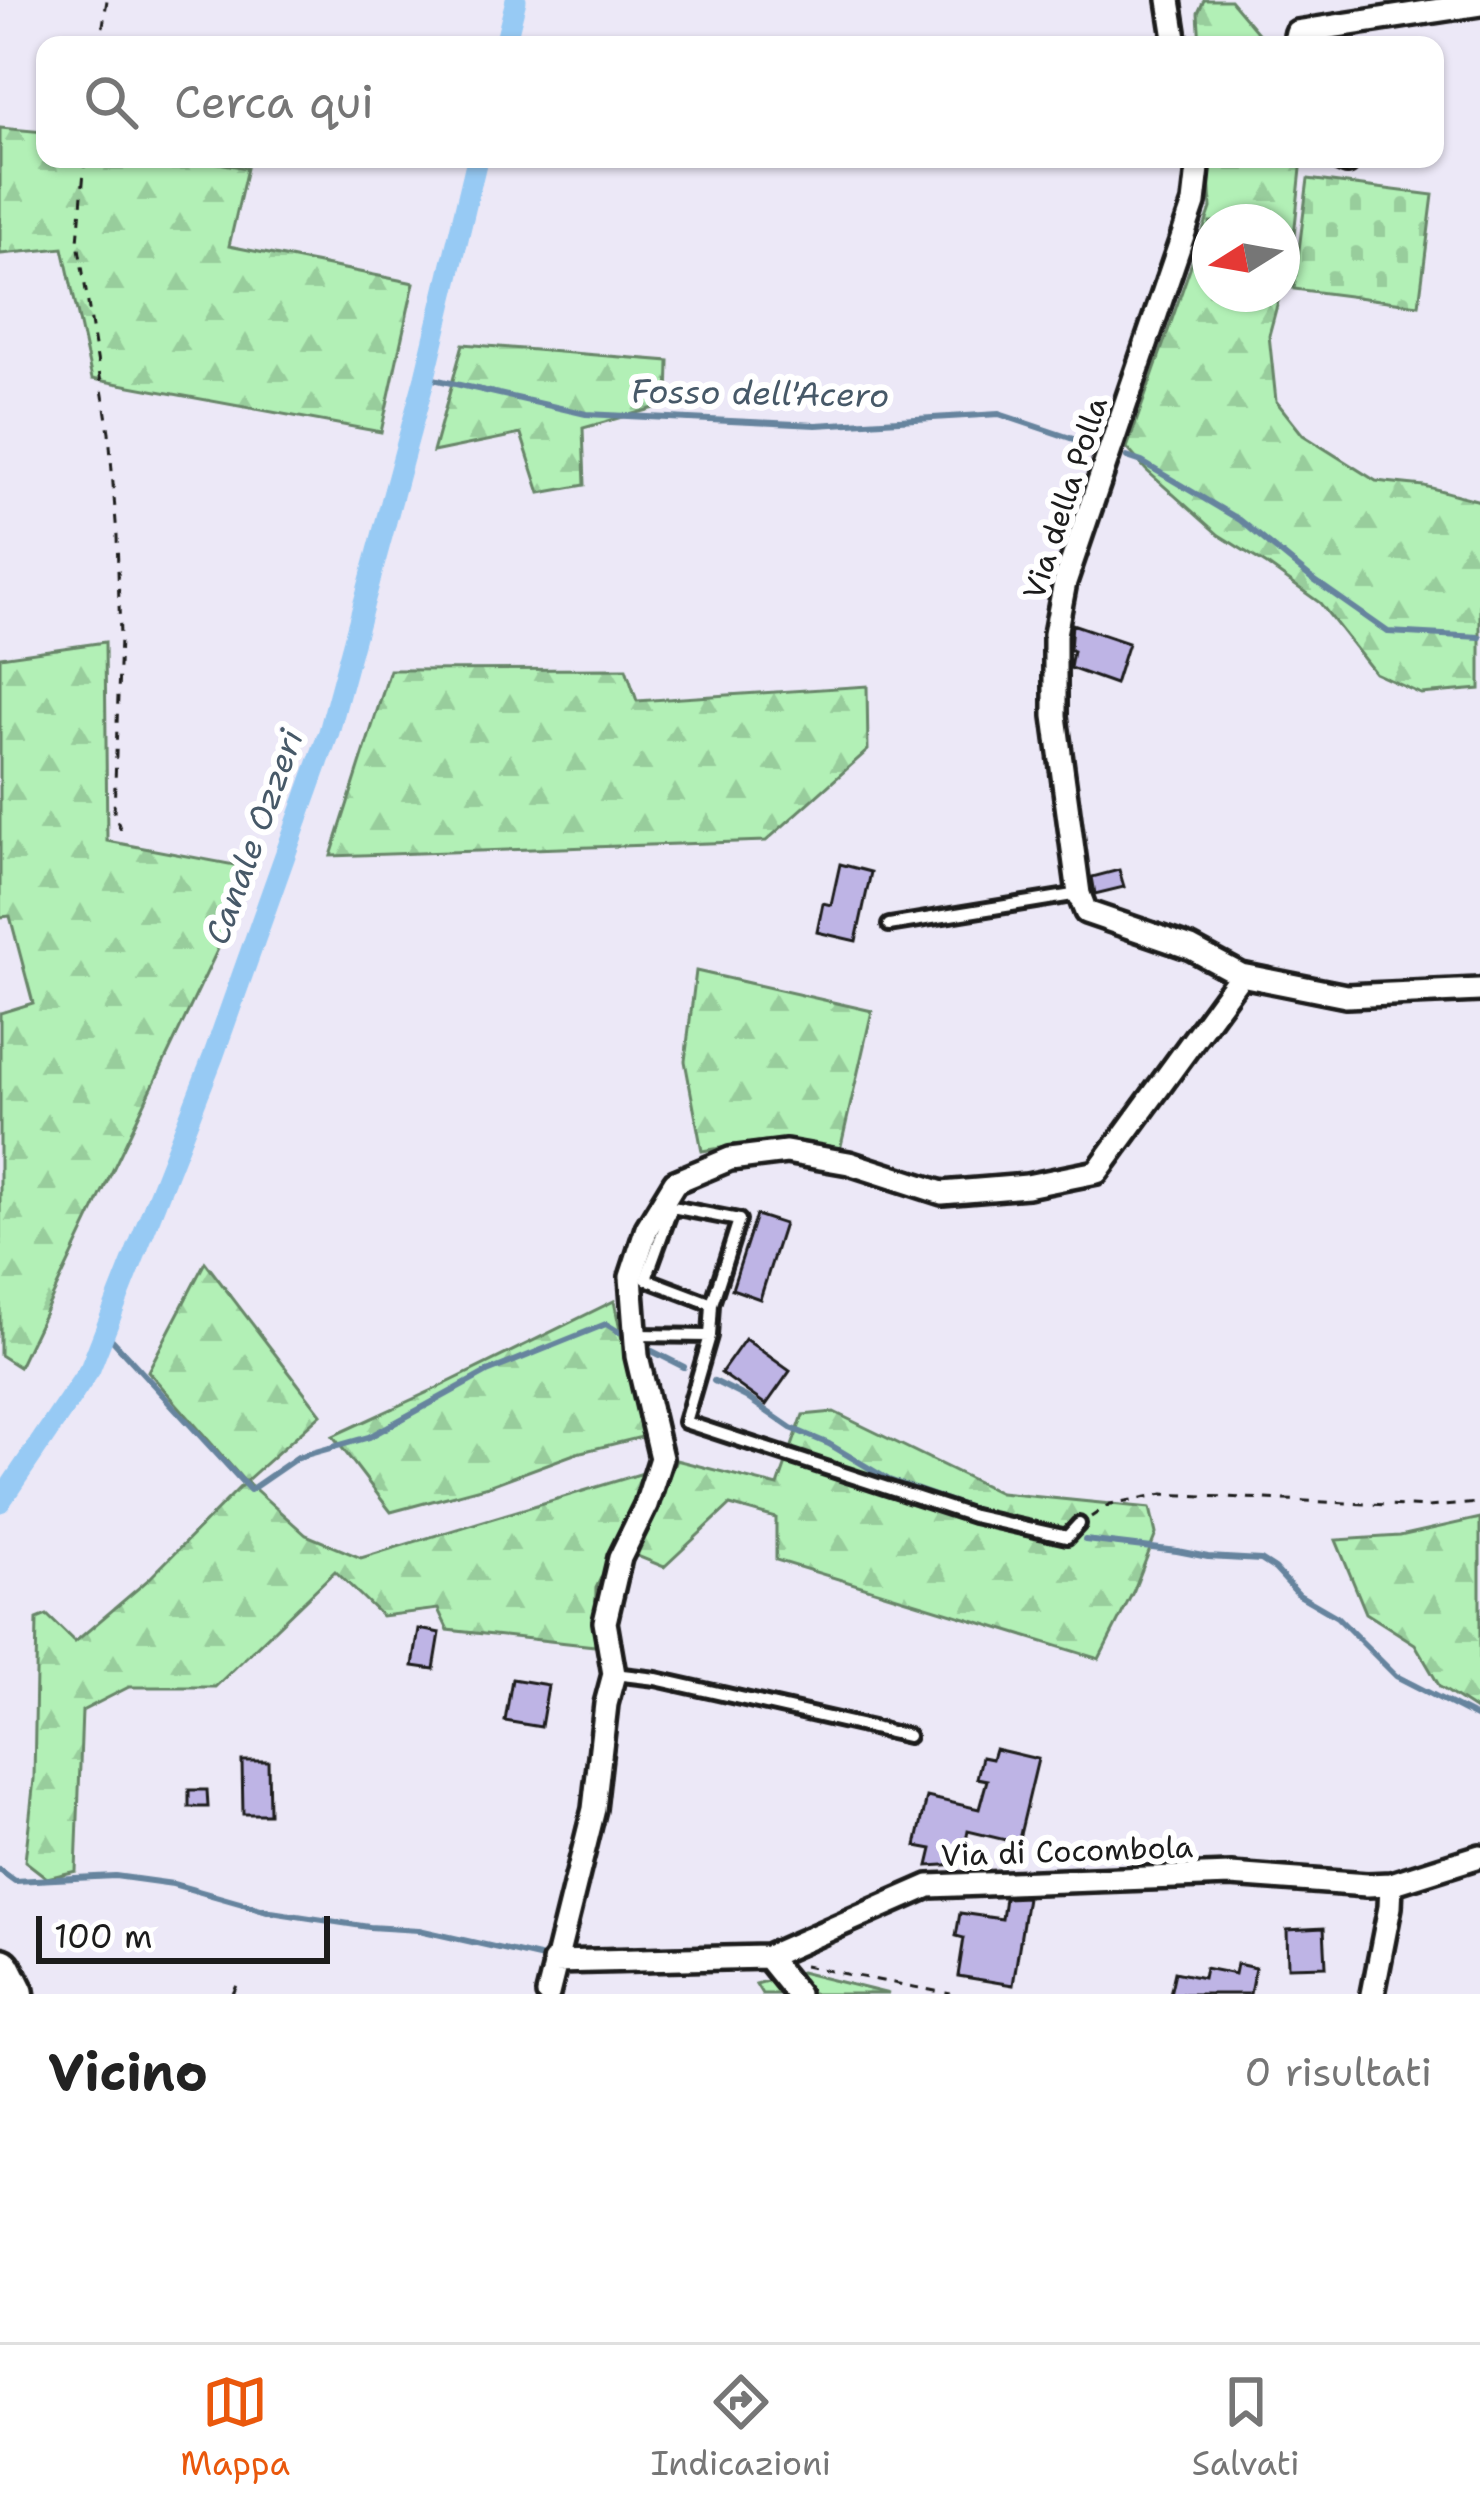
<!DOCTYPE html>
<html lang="it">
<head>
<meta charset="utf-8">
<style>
  :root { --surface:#fff; --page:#f6f6f6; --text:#222; --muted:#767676; --line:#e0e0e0; --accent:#ea580c }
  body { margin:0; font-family:"Shantell Sans",sans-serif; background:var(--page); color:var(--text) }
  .compass { position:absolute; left:1192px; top:204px; width:108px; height:108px; border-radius:50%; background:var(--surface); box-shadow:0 3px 9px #0004; rotate:259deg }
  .scale { position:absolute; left:36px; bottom:30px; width:294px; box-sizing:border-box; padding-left:12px; border:6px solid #1c1c1c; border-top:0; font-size:33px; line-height:42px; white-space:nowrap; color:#1c1c1c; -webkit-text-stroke:9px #fff; paint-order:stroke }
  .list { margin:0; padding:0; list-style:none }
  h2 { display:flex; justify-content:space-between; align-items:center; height:156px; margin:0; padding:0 48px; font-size:51px }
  h2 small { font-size:39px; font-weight:400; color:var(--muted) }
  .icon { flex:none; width:66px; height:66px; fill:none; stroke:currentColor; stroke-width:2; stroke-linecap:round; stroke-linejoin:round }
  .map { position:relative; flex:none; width:1480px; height:1994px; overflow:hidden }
  .search { position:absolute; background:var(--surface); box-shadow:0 3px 9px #0004; left:36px; right:36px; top:36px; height:132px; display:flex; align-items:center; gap:30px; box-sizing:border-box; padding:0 42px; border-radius:24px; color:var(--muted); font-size:45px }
  .sheet { height:348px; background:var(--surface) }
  nav { display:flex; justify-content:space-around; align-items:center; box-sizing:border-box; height:168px; border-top:3px solid var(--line); background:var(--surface); font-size:33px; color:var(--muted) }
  nav a { display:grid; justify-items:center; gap:6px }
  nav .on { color:var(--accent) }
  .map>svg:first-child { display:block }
</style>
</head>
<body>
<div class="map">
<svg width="1480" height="1994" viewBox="0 0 1480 1994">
  <defs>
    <pattern id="forest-firs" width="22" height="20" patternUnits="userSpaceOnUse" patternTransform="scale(3)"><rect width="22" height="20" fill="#b2f0b6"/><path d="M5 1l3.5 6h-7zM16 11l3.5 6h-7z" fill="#98cd9c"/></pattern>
    <pattern id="cemetery-stones" width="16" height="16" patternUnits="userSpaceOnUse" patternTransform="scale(3)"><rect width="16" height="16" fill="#b2f0b6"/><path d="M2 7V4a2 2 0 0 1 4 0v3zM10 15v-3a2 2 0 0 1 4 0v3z" fill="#98cd9c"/></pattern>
  </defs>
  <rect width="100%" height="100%" fill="#ece8f7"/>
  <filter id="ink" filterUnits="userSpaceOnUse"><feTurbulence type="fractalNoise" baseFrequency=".00833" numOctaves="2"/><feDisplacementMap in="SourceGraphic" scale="24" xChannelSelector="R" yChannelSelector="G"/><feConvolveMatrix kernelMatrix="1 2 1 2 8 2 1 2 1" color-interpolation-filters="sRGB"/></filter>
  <g filter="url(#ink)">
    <path fill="url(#forest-firs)" stroke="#678669" stroke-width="3" d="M1204 0H1230L1268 45H1200L1198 13Z
      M0 128 45 132V159H196L247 168 229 246 414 283 381 432 92 379 63 248 0 254Z
      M1208 159H1302L1294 236 1282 285V222H1210V294H1280L1269 335 1276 401 1303 435 1376 481 1424 486 1480 501V689L1421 694 1375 673 1320 603 1267 565 1219 535 1146 470 1127 448 1211 208Z
      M463 344 669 361 668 404 583 428 585 485 540 493 521 434 433 452Z
      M105 642 107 841 256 869 19 1367 0 1355V1013L33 1003 10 916 0 917V657Z
      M626 669 637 701 867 686 868 750 766 841 331 856 390 670Z
      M696 971 872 1011 840 1150 765 1141 702 1151 685 1061Z
      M205 1262 321 1414 246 1481 306 1535 361 1558 643 1473 626 1526 596 1588 595 1646 448 1630 438 1609 382 1616 335 1571 215 1687H129L82 1711 76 1871 47 1878 25 1861 34 1779 37 1619 47 1615 75 1642 148 1580 245 1482 148 1371Z
      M614 1301 642 1437 577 1453 488 1486 391 1512 333 1436 437 1388Z
      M834 1412 1000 1493 1150 1508 1156 1534 1134 1590 1099 1659 776 1560V1518L730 1505 664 1567 637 1556 676 1460 778 1486 803 1415Z
      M1480 1518V1713L1440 1687 1415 1644 1366 1613 1336 1540 1400 1536Z
      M800 1972 889 1994H762L756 1984Z"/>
    <path fill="url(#cemetery-stones)" stroke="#678669" stroke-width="3" d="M1308 179 1433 195 1419 305 1294 289Z"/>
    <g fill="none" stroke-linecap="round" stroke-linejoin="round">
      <path stroke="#66849e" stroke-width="6" d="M425 377 586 414 816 425 999 414 1094 446
        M1127 457 1142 462 1240 520 1311 578 1388 632 1480 637
        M105 1332 250 1490 298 1457 369 1437 487 1372 606 1324 619 1332
        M652 1351 684 1367
        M714 1381 746 1397 791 1428 829 1444 889 1480 994 1516
        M1085 1540 1177 1551 1208 1557 1261 1560 1275 1569 1299 1595 1337 1617 1396 1676 1480 1719
        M0 1870 15 1881 115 1876 173 1884 271 1912 369 1927 419 1930 543 1958"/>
      <path stroke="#97caf4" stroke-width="21" d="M505 45 516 0
        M0 1502 90 1369 213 1057 329 732 425 377 477 159"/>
    </g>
    <path fill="#beb4e5" stroke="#1c1c1c" stroke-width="3" d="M1072 624 1128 643 1115 684 1070 668 1073 651 1070 650Z
      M840 864 871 872 856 941 817 932 823 903 831 905Z
      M1119 870 1124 887 1095 894 1092 877Z
      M756 1215 784 1224 760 1299 732 1289Z
      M745 1339 790 1371 766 1405 721 1373Z
      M419 1629 440 1633 434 1669 413 1666Z
      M512 1679 548 1685 541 1727 505 1721Z
      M995 1749 1038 1759 1018 1843 968 1831 961 1864 928 1866 932 1849 916 1846 927 1797 979 1809 987 1780 977 1778 982 1757 992 1759Z
      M242 1761H268L269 1814H243Z
      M189 1790H207L208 1807H189Z
      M1027 1897 1013 1985 958 1976 964 1938 956 1936 960 1913 1002 1919 1005 1898Z
      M1324 1928 1326 1966 1288 1967 1287 1930Z
      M1237 1964 1255 1968 1250 1994H1170L1175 1972 1203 1978 1205 1968 1235 1974Z"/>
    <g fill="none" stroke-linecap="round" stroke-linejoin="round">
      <defs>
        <path id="lane" d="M889 925 1079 894
          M636 1335 710 1336 685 1422 973 1516 1067 1537 1079 1524
          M710 1336 712 1304 646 1279 672 1207 739 1220 712 1304
          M614 1674 656 1679 908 1736"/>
        <path id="street" d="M1169 0 1176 45
          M1294 45 1297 32 1480 4
          M1199 159 1194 203 1065 582 1055 634V716L1079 894 1086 912 1191 948 1241 975 1346 996 1480 990
          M1340 159 1347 162
          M767 1957 797 1994
          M554 1962 767 1957 929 1886 1231 1875 1367 1885 1391 1884 1480 1856
          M548 1994 594 1809 606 1704 614 1674 605 1622 620 1558 646 1505 661 1458 637 1356 631 1277 647 1228 675 1182 730 1159 786 1152 849 1163 942 1193 1027 1186 1097 1172 1241 975
          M1373 1994 1390 1907 1391 1884"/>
        <path id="highway" d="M0 1970 12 1994"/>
      </defs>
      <use href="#lane" stroke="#1c1c1c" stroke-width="20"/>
      <use href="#street" stroke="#1c1c1c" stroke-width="30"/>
      <use href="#highway" stroke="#1c1c1c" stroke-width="51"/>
      <path stroke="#1c1c1c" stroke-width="3" stroke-dasharray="9 9" stroke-linecap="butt" d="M100 45 107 0
        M85 159 78 242 109 432 117 536 120 637 114 813 122 833
        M1091 1517 1110 1504 1163 1494 1428 1507 1480 1503
        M804 1966 951 1994
        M233 1994 239 1981"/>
      <use href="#lane" stroke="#fff" stroke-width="10"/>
      <use href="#street" stroke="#fff" stroke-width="21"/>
      <use href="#highway" stroke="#fff" stroke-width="42"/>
    </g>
  </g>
  <g text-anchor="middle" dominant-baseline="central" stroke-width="12" stroke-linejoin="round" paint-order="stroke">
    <g font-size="30" fill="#1c1c1c" stroke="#fff">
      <text transform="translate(1065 498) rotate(-72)">Via della Polla</text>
      <text transform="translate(1067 1851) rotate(-2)">Via di Cocombola</text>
    </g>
    <g font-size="33" font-style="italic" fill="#475968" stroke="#fff">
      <text transform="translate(760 393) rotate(1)">Fosso dell'Acero</text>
      <text transform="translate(254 837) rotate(-70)">Canale Ozzeri</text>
    </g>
  </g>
</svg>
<svg class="compass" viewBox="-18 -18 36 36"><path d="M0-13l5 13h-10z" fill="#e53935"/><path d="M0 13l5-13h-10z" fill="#767676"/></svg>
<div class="scale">100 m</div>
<div class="search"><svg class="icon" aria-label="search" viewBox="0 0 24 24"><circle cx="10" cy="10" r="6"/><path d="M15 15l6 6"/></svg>Cerca qui</div>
</div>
<section class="sheet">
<h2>Vicino<small>0 risultati</small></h2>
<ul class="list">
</ul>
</section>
<nav>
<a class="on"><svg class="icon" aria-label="map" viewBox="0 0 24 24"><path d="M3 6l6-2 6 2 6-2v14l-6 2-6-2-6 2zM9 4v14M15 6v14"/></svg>Mappa</a>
<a><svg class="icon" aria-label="directions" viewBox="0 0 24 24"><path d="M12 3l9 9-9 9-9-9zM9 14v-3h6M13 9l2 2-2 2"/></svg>Indicazioni</a>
<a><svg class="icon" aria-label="saved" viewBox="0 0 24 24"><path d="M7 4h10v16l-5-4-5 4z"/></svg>Salvati</a>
</nav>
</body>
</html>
